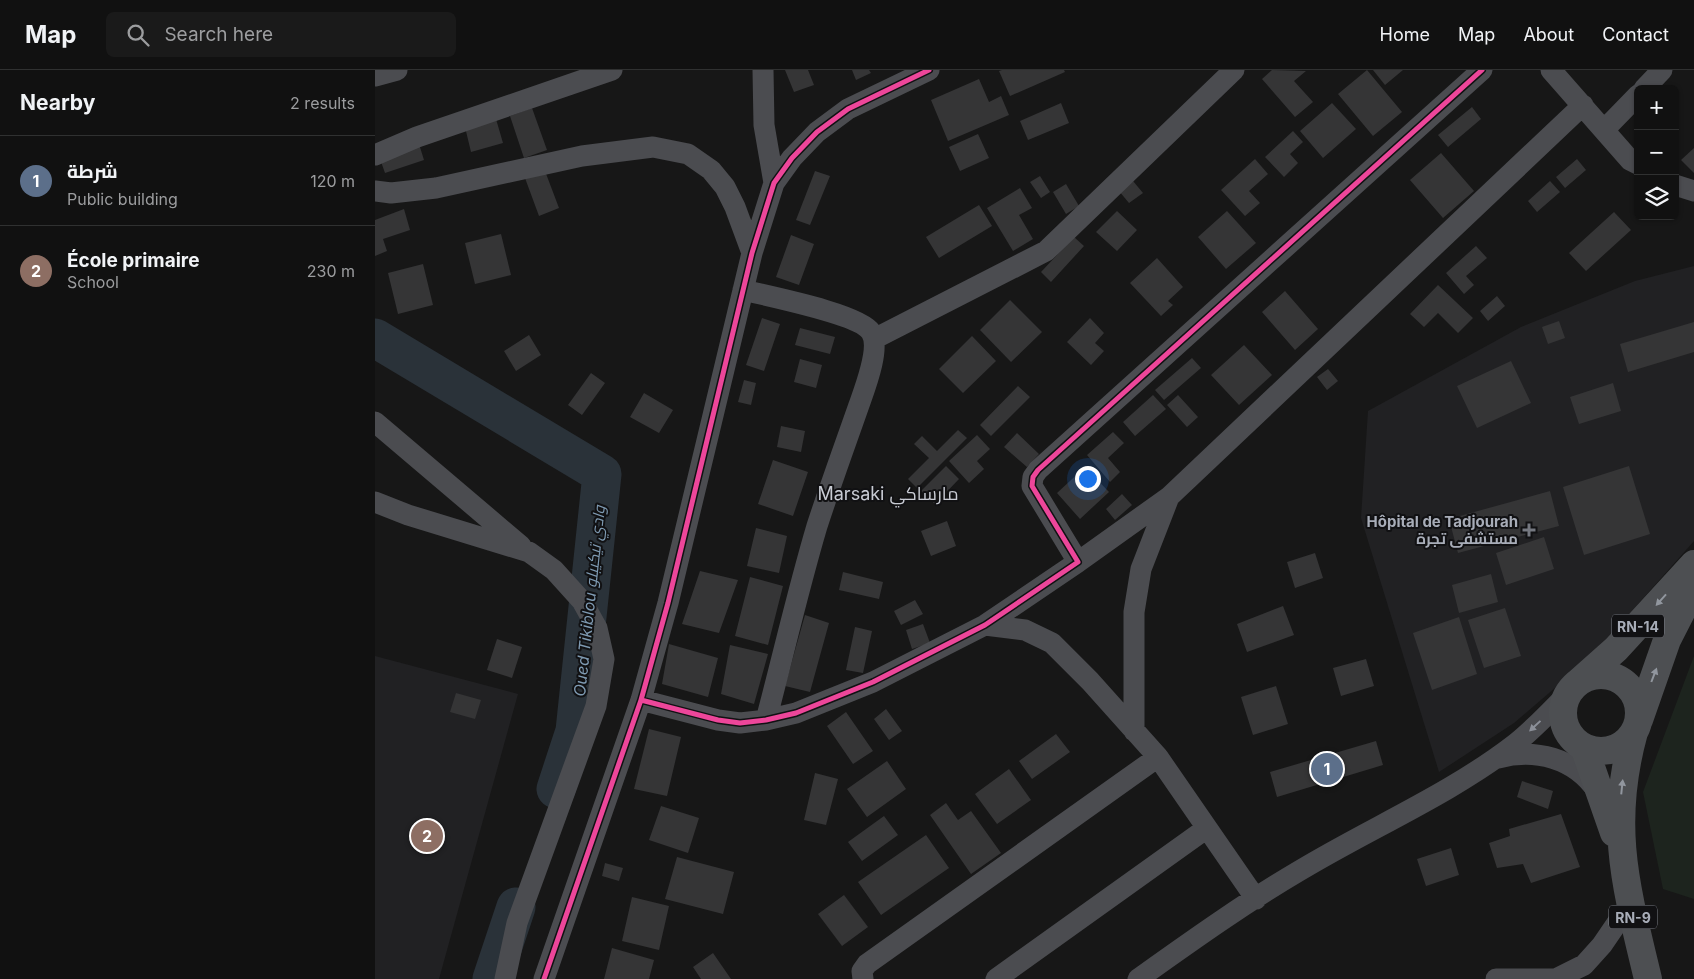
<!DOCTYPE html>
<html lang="en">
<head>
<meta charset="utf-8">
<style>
  :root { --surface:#111; --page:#1a1a1a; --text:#f1f3f6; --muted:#9c9d9f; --line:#303131; --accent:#2563eb }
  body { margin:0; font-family:Inter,Cairo,sans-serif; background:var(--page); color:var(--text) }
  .controls { position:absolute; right:15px; top:15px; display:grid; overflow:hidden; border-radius:8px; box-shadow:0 1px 4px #0004 }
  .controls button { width:45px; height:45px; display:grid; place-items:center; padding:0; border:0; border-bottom:1px solid var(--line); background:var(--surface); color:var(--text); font:25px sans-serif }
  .you { position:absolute; left:712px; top:408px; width:18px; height:18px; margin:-12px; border:4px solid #fff; border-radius:50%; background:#1a73e8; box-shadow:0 0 0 8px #1a73e833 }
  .badge { display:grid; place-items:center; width:32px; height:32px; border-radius:50%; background:var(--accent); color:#fff; font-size:16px; font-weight:700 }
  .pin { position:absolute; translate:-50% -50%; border:2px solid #fff; box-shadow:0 1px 5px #0006 }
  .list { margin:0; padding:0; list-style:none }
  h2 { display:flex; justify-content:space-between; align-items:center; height:65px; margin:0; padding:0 20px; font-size:21px }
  h2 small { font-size:16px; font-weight:400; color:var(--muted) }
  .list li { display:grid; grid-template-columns:32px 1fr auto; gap:15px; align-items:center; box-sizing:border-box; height:90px; padding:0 20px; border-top:1px solid var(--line) }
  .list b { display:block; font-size:19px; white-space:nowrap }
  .list p { margin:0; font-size:16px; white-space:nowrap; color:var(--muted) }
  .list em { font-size:16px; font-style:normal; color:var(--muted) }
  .icon { flex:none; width:28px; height:28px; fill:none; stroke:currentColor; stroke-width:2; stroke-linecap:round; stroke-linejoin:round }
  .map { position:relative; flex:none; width:1319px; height:909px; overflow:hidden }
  header { display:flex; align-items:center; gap:30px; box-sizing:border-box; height:70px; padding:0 25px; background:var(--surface); border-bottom:1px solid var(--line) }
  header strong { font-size:24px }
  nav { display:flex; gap:28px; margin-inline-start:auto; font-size:18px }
  .search { width:350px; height:45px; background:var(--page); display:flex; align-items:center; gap:12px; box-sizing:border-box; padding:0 18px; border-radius:8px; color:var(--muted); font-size:19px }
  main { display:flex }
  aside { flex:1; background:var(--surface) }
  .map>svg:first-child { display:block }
</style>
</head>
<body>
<header>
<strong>Map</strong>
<div class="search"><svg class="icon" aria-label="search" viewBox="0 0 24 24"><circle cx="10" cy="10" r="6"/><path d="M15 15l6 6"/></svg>Search here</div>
<nav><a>Home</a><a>Map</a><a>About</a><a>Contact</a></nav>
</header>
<main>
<aside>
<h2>Nearby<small>2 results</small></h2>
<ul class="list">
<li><span class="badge" style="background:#5c6f8a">1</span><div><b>شرطة</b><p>Public building</p></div><em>120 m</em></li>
<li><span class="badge" style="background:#8d6e63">2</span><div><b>École primaire</b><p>School</p></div><em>230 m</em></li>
</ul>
</aside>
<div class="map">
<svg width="1319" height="909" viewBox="0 0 1319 909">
  <rect width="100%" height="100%" fill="#171717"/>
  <path fill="#212123" d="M1319 196V471L1216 587 1139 653 1064 702 986 448 993 341 1146 257 1260 211Z
    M0 586 143 624 64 909H0Z"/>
  <path fill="#1d241e" d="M1319 586V829L1288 819 1268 722Z"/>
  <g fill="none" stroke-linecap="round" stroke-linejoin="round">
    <path stroke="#2a3239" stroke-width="39" d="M0 268 227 404 200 661 181 719
      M117 909 141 837"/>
  </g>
  <path fill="#353536" d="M410 0H433L439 15 419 22Z
    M477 0H494L496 3 481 10Z
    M627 0H689L690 2 635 26 624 1Z
    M897 0 931 1 919 11 938 32 920 47 887 9Z
    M992 0 1027 42 998 66 963 24Z
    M998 0H1028L1010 15Z
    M604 9 614 32 626 26 634 45 573 71 556 30Z
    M686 33 694 53 653 70 645 51Z
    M957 33 981 59 948 88 925 61Z
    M1097 37 1106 49 1073 77 1063 65Z
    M157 38 172 80 149 88 135 46Z
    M121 49 128 73 96 82 90 57Z
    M918 61 928 72 915 84 923 93 909 107 890 87Z
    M603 64 614 88 585 101 574 77Z
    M44 74 49 90 10 103 4 86Z
    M1319 78V103L1306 90Z
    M1066 83 1099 121 1068 148 1035 110Z
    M880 89 893 104 874 121 885 133 870 146 846 120Z
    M1202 89 1211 100 1190 118 1181 107Z
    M170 101 184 138 164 146 150 108Z
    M440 101 455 106 435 155 421 150Z
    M665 106 675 122 666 128 655 112Z
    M758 111 768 123 754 133 744 121Z
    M1175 111 1185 122 1162 142 1153 131Z
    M691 114 704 136 691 144 678 122Z
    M645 118 657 138 644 145 658 169 638 181 612 138Z
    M604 135 617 156 564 188 551 167Z
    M29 139 35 160 8 169 12 181 0 186V150Z
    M742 141 762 160 742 181 721 162Z
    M852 141 881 173 851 199 823 167Z
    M1239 142 1256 160 1211 201 1194 183Z
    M126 164 136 205 100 214 90 173Z
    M416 165 439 174 424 215 401 207Z
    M699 167 709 176 676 212 666 202Z
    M1101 176 1112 188 1091 206 1099 215 1089 224 1071 203Z
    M782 188 808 217 793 231 798 235 786 246 755 213Z
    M48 194 58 235 23 244 13 203Z
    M1063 215 1098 248 1083 263 1063 243 1049 257 1035 244Z
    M910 221 943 259 920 280 887 242Z
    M1122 226 1130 236 1113 251 1105 241Z
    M635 230 667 262 636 292 605 260Z
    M387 248 405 254 389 301 371 295Z
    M715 248 729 263 720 273 729 281 716 295 692 272Z
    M1184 251 1190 268 1173 274 1167 257Z
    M1319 252V282L1253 302 1245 274Z
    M425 258 460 267 455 284 420 275Z
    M154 265 166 285 141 301 129 281Z
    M597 266 621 291 588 323 564 299Z
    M869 275 897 305 864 335 836 305Z
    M817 288 826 298 789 330 780 320Z
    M425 289 447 295 441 318 419 312Z
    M1136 291 1156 333 1102 358 1082 316Z
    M953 299 963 311 952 320 942 307Z
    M216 303 230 313 207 345 193 335Z
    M369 310 381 313 376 335 363 332Z
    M1238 313 1246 341 1204 354 1195 327Z
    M643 316 655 327 616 366 605 355Z
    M269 323 298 340 284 363 255 347Z
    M778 325 791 339 760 366 748 352Z
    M803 325 823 347 812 357 792 335Z
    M406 356 430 361 426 382 402 377Z
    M583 360 592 368 542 418 533 409 554 388 539 374 547 366 562 381Z
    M738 362 749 373 733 388 745 402 735 412 712 385Z
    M642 363 664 384 652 397 629 377Z
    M602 365 615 379 602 391 609 399 594 413 574 391Z
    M398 390 433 402 418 446 383 434Z
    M571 396 584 409 560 434 546 421Z
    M1254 396 1275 464 1209 485 1188 417Z
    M710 397 734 422 705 449 682 423Z
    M1175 421 1184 456 1083 483 1074 449Z
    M747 424 757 435 740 450 731 439Z
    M572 451 581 476 556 486 546 461Z
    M381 458 412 466 404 503 372 496Z
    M1169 467 1179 499 1131 515 1121 483Z
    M940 483 948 508 920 518 912 492Z
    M325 501 363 510 344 563 307 554Z
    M468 502 508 512 504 529 464 520Z
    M1116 504 1123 532 1084 543 1077 515Z
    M375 507 408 516 393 575 360 566Z
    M540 530 548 544 526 555 519 541Z
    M908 536 919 565 872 582 862 554Z
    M1130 538 1146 586 1109 598 1093 550Z
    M430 545 454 553 435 622 410 616Z
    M1084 547 1102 604 1057 620 1038 563Z
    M548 554 555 573 537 579 531 560Z
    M480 557 497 561 488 603 471 600Z
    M122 569 147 577 137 608 112 600Z
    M294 574 343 588 333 627 287 614Z
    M355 575 393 584 379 634 346 624Z
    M991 589 999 616 966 626 958 598Z
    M901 616 913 654 878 665 866 627Z
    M81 623 106 630 100 649 75 642Z
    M511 639 527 661 514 670 499 649Z
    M471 642 498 681 478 694 452 656Z
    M274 659 306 667 292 726 259 719Z
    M681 664 695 682 657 709 644 691Z
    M1001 671 1008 695 902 727 895 702Z
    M512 691 531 719 492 747 472 719Z
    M634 699 656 730 622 754 600 724Z
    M440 703 463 709 451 755 429 750Z
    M1147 711 1178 721 1173 739 1142 727Z
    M571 733 583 750 596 741 626 783 596 804 555 745Z
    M286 736 324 748 313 783 274 770Z
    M1186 744 1205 797 1156 813 1148 794 1122 798 1114 773 1135 766 1134 759Z
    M509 746 523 765 487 791 473 772Z
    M551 765 574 798 506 845 483 812Z
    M1076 778 1084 805 1051 816 1042 789Z
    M302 787 359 802 348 844 290 829Z
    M230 793 248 798 244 811 227 806Z
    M469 825 493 857 467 876 443 844Z
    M257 827 294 836 284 880 247 871Z
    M237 878 279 890 274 909H229Z
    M338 883 356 909H326L318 897Z"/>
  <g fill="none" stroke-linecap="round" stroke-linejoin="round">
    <path stroke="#4b4c50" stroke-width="21" d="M388 0 389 55 399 113
      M1176 0 1255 90 1263 94
      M0 6 22 0
      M1269 19 1287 0
      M1229 60 1263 25
      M0 85 42 67 237 0
      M1300 115 1319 121
      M0 121 16 123 61 118 207 86 278 77 313 84 336 100 350 117 360 137 377 183
      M368 220C392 226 485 244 496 262 506 277 490 318 484 335 470 375 455 416 442 456 423 520 408 586 391 650
      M499 269 671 181 859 0
      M0 352 146 476
      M0 432 33 445 154 482 179 500 207 531 222 558 229 589 221 636 142 853 130 909
      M703 492 794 427
      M610 555 650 560 677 573 715 611 783 687
      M266 630 343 650 365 653 391 650 421 643 498 612 610 555 703 492 657 416 658 407 663 400 1107 0
      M759 661V542L766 499 794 427 1208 35
      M1123 688C1160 678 1200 688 1222 721
      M1183 908 1209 895 1227 875 1255 834
      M169 909 266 630 293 533 377 183 399 113 417 88 442 62 473 39 554 0
      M488 909 487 901 492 894 783 687 881 829
      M621 909 832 758
      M763 909C815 872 868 834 924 801 995 758 1074 725 1140 674 1160 658 1177 640 1195 621
      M1121 909H1190"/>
    <path stroke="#4d4f52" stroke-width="28" d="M1188 643a38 38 0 1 1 76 0a38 38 0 1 1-76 0Z
      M1205 611 1241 579 1319 494
      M1264 650 1292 570 1319 517
      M1259 662C1233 756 1251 817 1273 909
      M1209 677 1239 763"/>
    <defs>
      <path id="cycleway" d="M266 630 343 650 365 653 391 650 421 643 498 612 610 555 703 492 657 416 658 407 663 400 1107 0
        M169 909 266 630 293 533 377 183 399 113 417 88 442 62 473 39 554 0"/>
    </defs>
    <use href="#cycleway" stroke="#111113" stroke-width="8"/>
    <use href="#cycleway" stroke="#ed469a" stroke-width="5"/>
  </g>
  <defs><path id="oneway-solid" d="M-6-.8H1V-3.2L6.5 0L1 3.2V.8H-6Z" transform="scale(1.25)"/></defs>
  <g fill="#91969e">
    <use href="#oneway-solid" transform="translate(1286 530) rotate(132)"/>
    <use href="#oneway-solid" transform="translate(1279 605) rotate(-69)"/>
    <use href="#oneway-solid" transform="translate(1247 717) rotate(-84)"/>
  </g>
  <use fill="#8c9099" href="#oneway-solid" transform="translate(1160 656) rotate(137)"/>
  <path fill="#757880" stroke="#111113" stroke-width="2" d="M1151.5 452.5h5v5h5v5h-5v5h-5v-5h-5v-5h5z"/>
  <g text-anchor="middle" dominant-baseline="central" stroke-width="4" stroke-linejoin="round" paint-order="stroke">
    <g fill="#111113" stroke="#7b7e86" stroke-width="1">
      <rect x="1237" y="544.5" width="52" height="23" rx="4"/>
      <rect x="1234" y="835.5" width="48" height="23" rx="4"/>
    </g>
    <g font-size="14" font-weight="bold" fill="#a8adb8">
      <text x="1263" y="556">RN-14</text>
      <text x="1258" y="847">RN-9</text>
    </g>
    <g font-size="15" font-weight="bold" fill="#a8adb8" stroke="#111113" text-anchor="end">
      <text x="1143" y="451">Hôpital de Tadjourah<tspan x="1143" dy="17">مستشفى تجرة</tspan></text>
    </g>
    <g font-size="16" font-style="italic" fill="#7f9bb3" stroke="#111113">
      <text transform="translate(214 531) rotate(-84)">Oued Tikiblou وادي تيكيبلو</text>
    </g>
    <g font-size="18" fill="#c9ccd4" stroke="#111113">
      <text x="513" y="423">Marsaki مارساكي</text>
    </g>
  </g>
</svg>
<div class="controls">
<button>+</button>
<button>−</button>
<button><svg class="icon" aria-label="layers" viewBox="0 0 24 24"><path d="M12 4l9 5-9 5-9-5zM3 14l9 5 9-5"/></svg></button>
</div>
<div class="you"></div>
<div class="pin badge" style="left:952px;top:699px;background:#5c6f8a">1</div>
<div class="pin badge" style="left:52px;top:766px;background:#8d6e63">2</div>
</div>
</main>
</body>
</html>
